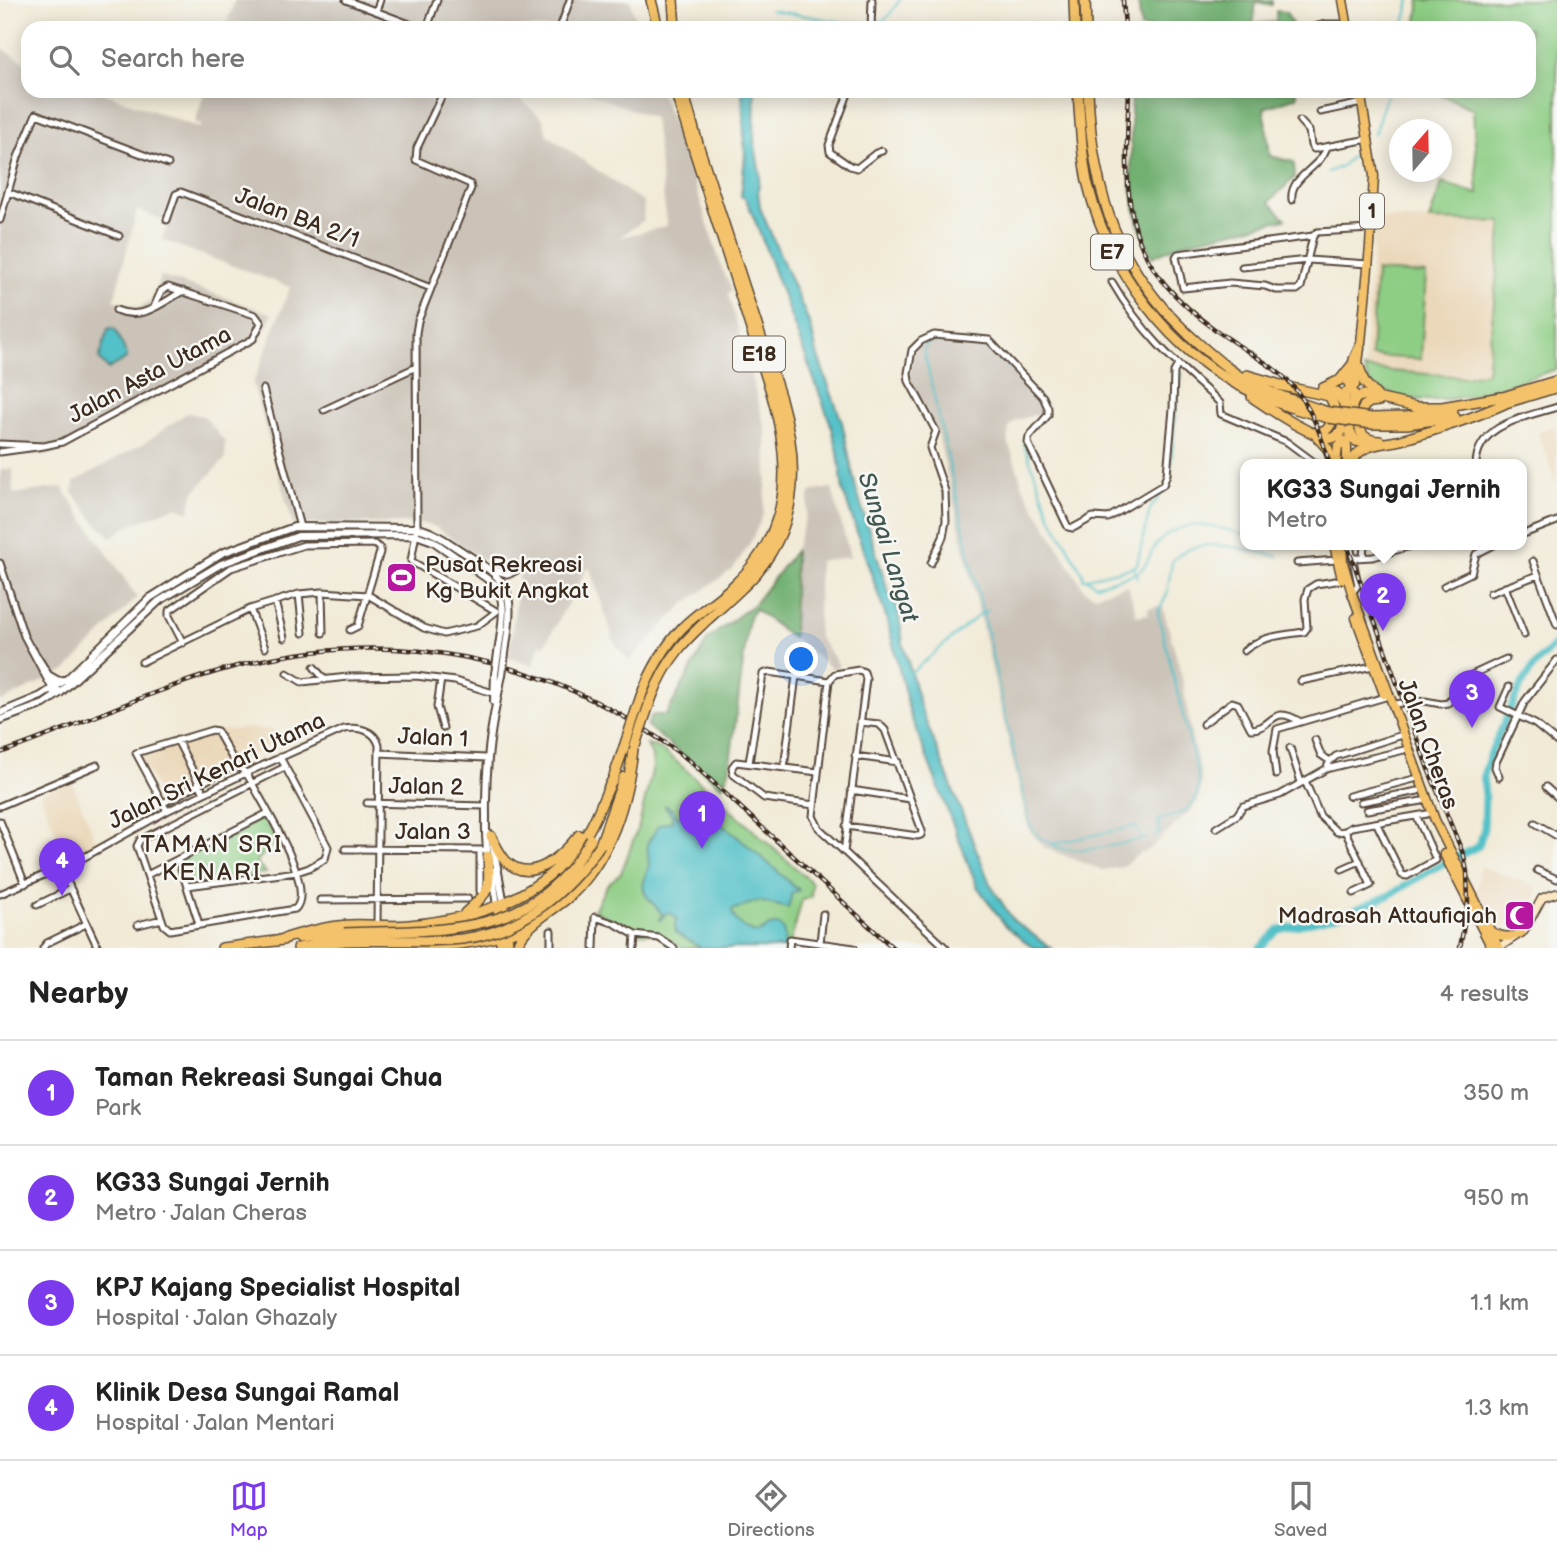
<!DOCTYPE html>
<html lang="en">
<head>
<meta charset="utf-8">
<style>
  :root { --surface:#fff; --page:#f6f6f6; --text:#222; --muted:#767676; --line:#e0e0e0; --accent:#7c3aed }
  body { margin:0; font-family:"Balsamiq Sans",sans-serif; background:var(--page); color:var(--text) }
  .compass { position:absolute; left:1389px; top:119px; width:63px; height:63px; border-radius:50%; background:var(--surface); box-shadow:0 4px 18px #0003; rotate:20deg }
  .you { position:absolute; left:802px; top:660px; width:24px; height:24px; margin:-18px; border:5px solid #fff; border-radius:50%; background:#1a73e8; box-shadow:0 0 0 10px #1a73e833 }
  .badge { display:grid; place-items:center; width:46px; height:46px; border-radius:50%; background:var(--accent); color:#fff; font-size:23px; font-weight:700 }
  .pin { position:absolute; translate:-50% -58px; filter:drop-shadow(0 2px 4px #0008) }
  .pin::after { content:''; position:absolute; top:37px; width:24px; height:21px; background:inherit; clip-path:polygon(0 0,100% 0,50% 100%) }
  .popup { position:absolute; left:1240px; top:459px; width:287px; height:91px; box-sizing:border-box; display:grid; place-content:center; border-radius:14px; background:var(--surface); filter:drop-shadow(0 2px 5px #0005); font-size:23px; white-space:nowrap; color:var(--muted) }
  .popup b { font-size:26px; color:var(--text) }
  .popup::after { content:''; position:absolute; left:50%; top:100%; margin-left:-14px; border:14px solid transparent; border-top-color:var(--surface) }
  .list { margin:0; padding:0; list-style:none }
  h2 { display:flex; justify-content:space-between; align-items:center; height:91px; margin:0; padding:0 28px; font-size:30px }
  h2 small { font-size:23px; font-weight:400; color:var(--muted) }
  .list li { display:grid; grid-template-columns:46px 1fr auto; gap:21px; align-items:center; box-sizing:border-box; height:105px; padding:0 28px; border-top:2px solid var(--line) }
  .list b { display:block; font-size:26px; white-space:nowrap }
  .list p { margin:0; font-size:23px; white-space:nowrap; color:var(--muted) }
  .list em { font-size:23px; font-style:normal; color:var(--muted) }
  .icon { flex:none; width:38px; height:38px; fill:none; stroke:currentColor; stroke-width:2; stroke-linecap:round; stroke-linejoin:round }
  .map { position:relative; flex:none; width:1557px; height:948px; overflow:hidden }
  .search { position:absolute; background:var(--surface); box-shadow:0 4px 18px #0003; left:21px; right:21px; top:21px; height:77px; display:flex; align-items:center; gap:18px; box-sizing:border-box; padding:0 24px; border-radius:21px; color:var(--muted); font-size:26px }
  .sheet { height:511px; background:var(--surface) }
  nav { display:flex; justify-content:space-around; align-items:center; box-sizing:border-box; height:98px; border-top:2px solid var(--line); background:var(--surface); font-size:19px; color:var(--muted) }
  nav a { display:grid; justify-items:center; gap:4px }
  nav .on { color:var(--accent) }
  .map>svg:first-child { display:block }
</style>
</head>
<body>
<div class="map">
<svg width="1557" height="948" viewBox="0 0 1557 948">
  <rect width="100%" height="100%" fill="#f6f6f2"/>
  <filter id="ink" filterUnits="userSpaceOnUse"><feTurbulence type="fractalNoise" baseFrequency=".0143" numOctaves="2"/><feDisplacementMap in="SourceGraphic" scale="14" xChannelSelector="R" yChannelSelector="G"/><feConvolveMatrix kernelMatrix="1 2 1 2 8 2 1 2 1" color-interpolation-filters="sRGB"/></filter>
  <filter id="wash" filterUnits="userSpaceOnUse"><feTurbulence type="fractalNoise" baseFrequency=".00686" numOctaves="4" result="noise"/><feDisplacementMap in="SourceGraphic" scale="28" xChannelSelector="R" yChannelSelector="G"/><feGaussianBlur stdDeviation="1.57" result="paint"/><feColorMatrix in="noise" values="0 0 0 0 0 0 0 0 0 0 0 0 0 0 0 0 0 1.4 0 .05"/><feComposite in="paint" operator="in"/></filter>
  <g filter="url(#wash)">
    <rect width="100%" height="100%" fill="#f1ead7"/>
    <path fill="#ebd8ba" d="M1375 218 1502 222 1487 373 1466 377 1364 369Z
      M1557 426V486L1538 432Z
      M259 728 274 730 279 740 163 800 138 753 213 731Z
      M71 779 97 844 67 859 40 794Z
      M1480 866 1536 887 1537 894 1529 914 1518 909 1503 928 1495 924 1477 895Z"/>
    <path fill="#cbc3b8" d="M235 0H630L638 28H225Z
      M0 49H4L28 65V91H48L46 99 49 91H98L200 128 201 125 195 122 205 91H511L543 119 547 135 644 203 643 221 618 238 667 226 654 118 583 91H659L680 138 722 269 732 290 728 293 766 430 767 478 763 515 750 543 733 569 684 604 629 661 615 644 590 569 587 568 545 645 540 644 533 666 509 658 520 569 490 564 435 527 420 523 293 524 253 384 290 287 162 240 168 222 137 210 114 300 139 308 150 302 161 276 272 314 260 341 52 454 0 456Z
      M938 337 988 342 1042 399 1046 412 1017 420 1010 426 1008 434 1009 445 1024 489 1084 590 1094 595 1128 585 1137 616 1148 614V608L1162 605 1182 677 1192 739 1201 775V790L1197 802 1189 812 1150 849 1140 853 1122 867 1102 870 1045 848 1031 833 1027 823 938 434 912 384 910 372 914 351 919 345Z
      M187 413 204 416 225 442V459L193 493 189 512 176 507 126 527 112 537 96 523 73 493 74 482 146 442Z
      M13 469V494L62 487 137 597 66 670 0 702V470Z
      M832 488 850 557 819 561 818 636 839 665 833 669 793 637 795 551 806 517 810 492Z"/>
    <path fill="#8dcd84" stroke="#647c51" stroke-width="2" d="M1420 0H1557V369C1506 384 1443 414 1390 393 1384 391 1375 388 1370 383 1368 380 1366 373 1364 369L1466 377 1487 372 1502 222 1429 220 1442 183 1478 194 1473 109 1434 91H1529V28H1416Z
      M1376 271 1426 274 1421 359 1371 356Z
      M647 745 659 748 677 762 812 883 811 897 802 900 789 948H683L658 934 636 933 594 910 607 885 621 873 639 825 653 767 652 756Z
      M264 817 276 840 256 862 266 873 190 882 182 859Z"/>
    <path fill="#72b072" stroke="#566d48" stroke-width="2" d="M1138 0H1272V5L1256 2 1253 24 1276 22V11L1286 12 1292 23 1280 28H1141Z
      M1131 91H1297V97L1264 108 1270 156 1294 162 1295 177 1269 202 1286 219 1183 243 1152 257 1138 224 1131 186Z
      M795 551 793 637 792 638 755 609 749 617 729 771 722 787 647 726 652 715H666L708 639 754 604Z"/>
    <path fill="#53c1c8" stroke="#477673" stroke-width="2" d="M742 91H755L754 139 760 175 758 190 760 208 811 327 817 354 842 422 856 489 888 591 898 609 903 643 920 706 990 884 1013 920 1051 948H1034L1023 940 1005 925 977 886 910 714 887 620 843 491 838 452 831 425 758 228 746 199 741 196 745 156Z
      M111 328 115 329 127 355 126 359 108 369 99 359 108 329Z
      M664 805 672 809 678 817C684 813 689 807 697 808 707 809 784 876 794 887L798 888 799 890 792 893 788 908 758 901 732 910C732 920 750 935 760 932 764 931 766 927 770 926 786 921 785 937 784 948H701L676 933 675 925 677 919 671 913H666L659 921 662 914 645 894 643 885 649 864 647 844 659 825 672 821V815Z"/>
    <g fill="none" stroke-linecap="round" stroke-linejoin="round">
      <path stroke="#53c1c8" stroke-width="2" d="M770 10 843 22H866
        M875 23 886 19 900 0
        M1403 28 1410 0
        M1374 134 1388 91
        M1328 172 1342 166 1362 145
        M942 342H929L925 346 924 351 1030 825 1041 839 1054 844 1135 826 1141 836
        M950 342H983L991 346 1040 399 1044 410V416
        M1026 436 1024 444 1050 515 1083 574V579
        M1275 545 1318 547
        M1134 567 1138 579
        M1137 573C1148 566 1149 555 1156 545 1180 516 1214 525 1245 535
        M1083 579 1134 567 1137 564 1150 509 1166 488 1170 476 1176 406 1182 373
        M1087 579 1096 585 1134 574
        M911 673 980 614 988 610
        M1155 836 1160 832 1158 820C1185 813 1201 808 1198 776L1158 613 1167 594 1172 562C1196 531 1246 551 1278 556
        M1053 845C1073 857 1124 843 1147 838"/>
      <path stroke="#53c1c8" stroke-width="7" d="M1260 948 1278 930 1341 915 1388 896 1433 869 1479 846 1484 828 1485 796 1483 776 1489 757 1520 687 1534 666 1557 642"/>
    </g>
  </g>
  <g filter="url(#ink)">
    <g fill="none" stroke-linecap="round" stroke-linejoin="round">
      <defs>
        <path id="minor" d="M346 0 420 28
          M376 11 380 0
          M427 28 437 0
          M560 28 570 0
          M871 28 872 0
          M1310 28 1325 24H1348
          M444 91 417 148 416 160 470 184 471 188 418 321 416 333 417 528 411 561 496 611
          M849 91 829 145 830 152 850 166 857 168 876 153 882 151
          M1320 112 1362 103
          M1300 121 1309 131 1311 145 1314 149 1369 139
          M8 192 119 236
          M1292 200C1289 176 1320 169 1327 147
          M0 220 18 157 36 114 168 164
          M167 220 176 194 181 192 431 288
          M1313 236 1178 254 1176 257 1183 288 1230 283 1265 286 1276 290H1297L1301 287 1313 236 1317 232 1371 229
          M1242 267 1308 260 1369 264
          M1112 282C1141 332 1171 359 1213 396L1220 403 1221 414 1287 442 1318 465
          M116 310C143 321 160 304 183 291
          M263 389 300 527
          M324 410 414 368
          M0 444 44 446 0 452
          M44 446 62 442 253 339 261 323 255 315 168 287 161 291 154 307
          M1476 465C1477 423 1527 417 1557 407
          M1521 535 1557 521
          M1350 545 1358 585 1352 593
          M1363 557 1364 545
          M1354 558 1373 557 1414 545
          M1533 561 1557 625
          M0 563 24 636 56 696
          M931 563 943 537 946 521 945 491 930 448 936 431 909 381 908 373 912 350 921 341 934 335 989 340 1043 397 1048 408V415L1029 437 1028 443 1065 521 1068 527 1073 528 1093 517 1108 518 1163 485 1167 474 1173 409 1174 372 1178 365
          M1297 563 1336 560
          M1444 586 1471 573 1476 554 1494 545
          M1505 587 1524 635
          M322 592 323 633
          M1490 593 1538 575
          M299 594 303 633
          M275 601 284 638
          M250 609 265 648
          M183 643 169 616V611L231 568 304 545 374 544 380 548V552L358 626 350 630
          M32 648 60 693
          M1244 651C1260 636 1283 635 1304 632L1307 628 1305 599 1308 589 1316 584 1342 580
          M142 662 250 609 299 594 322 592 368 595 424 628 444 634 477 626 497 611
          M314 667 325 680
          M287 673 302 682 348 677 416 676 455 681 493 693
          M441 679 437 707 443 728
          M1301 681 1373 666
          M1509 687 1500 707 1535 724 1557 742
          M1393 704 1425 701 1441 704 1448 703 1467 677 1506 659
          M1203 724 1232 702 1238 704 1251 729C1274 728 1271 704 1299 721
          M177 740 204 793
          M1315 740 1321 755 1330 761
          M1290 748 1301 782
          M379 753 486 758
          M855 756 898 762
          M749 763 763 674 769 672 829 681
          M784 768 796 676
          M1326 769 1404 750
          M1276 775 1273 751 1277 729 1385 697
          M1499 777 1495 767 1496 762 1525 701 1557 660
          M1305 781 1320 816 1337 832 1345 831 1351 827 1427 814
          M1546 787 1557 797
          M851 790 910 799
          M1349 796 1414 779
          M1361 802 1418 791
          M163 803 236 765
          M367 803 485 806
          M814 805 764 798 733 774 732 767 736 762 818 772
          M0 806 97 765
          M1367 810 1422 801
          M167 811 136 753 212 730 217 731 236 765 246 773 252 783C264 806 317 888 295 909L170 930 164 925 137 846 140 840 285 767
          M0 821 25 884
          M1535 823 1557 836
          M1377 824 1402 875 1407 876 1436 860 1417 817
          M846 826 918 836 921 835 922 831 885 730 879 724 860 722
          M1216 828 1237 815 1243 806 1280 795 1326 769 1330 761 1336 756 1399 736
          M1345 831 1371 885 1354 893
          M345 849 487 850
          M480 850V891
          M844 852 866 679 864 672 859 670 835 674 829 681 813 816 819 828 946 948
          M178 859 199 924
          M61 868 98 948
          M1342 869 1360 861
          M1537 870 1557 879
          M147 875 268 813
          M187 886 297 872 309 868 325 859 328 847 280 757
          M0 894 81 859 167 811 246 773 344 729C358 727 374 729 379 745L377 924
          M320 900 468 899
          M37 905 70 889
          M138 925 162 919
          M820 943 823 914
          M43 948 47 943 86 924
          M551 948V931
          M594 948 595 917 616 924 635 935 659 938 674 948
          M634 948 635 935
          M789 948 790 939 854 948"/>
        <path id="tertiary" d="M492 569 509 574 516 570
          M50 676 59 681 64 680
          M494 702 495 674
          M0 713 41 696 67 679 150 598 222 553 294 527 417 528C433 531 446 541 460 550 509 581 515 587 506 646
          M0 720 44 704 60 693 159 601 221 564 298 536 416 535 433 541 496 585C507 604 502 625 499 646
          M493 846 504 904
          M489 860C485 845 486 831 486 816 485 763 491 726 502 675
          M492 870 497 906"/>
        <path id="secondary" d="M1498 948 1524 931 1542 898 1557 893"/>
        <path id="primary" d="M1343 0 1348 28
          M1336 465 1338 446 1349 440 1354 393 1348 383 1354 358 1361 343 1370 246 1374 176 1360 91
          M1347 465V446L1340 438 1346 392 1355 385 1360 348
          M1334 545 1342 579
          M1342 545 1343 563 1352 593 1435 820 1499 948
          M1356 618 1384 694
          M1444 854 1492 948
          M505 910 509 948
          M498 912 501 948
          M1490 931C1501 937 1510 939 1521 933"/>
        <path id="trunk" d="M1501 397 1557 380
          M1504 404 1557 388"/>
        <path id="motorway" d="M651 0 658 28
          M673 0 675 28
          M1074 0 1075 28
          M1085 0 1086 28
          M1078 91C1080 121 1081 151 1087 181 1108 270 1169 353 1252 392 1276 404 1302 411 1328 418
          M1088 91C1092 195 1118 273 1198 343 1215 358 1232 373 1253 384 1277 396 1303 404 1328 412
          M1359 366 1364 382 1377 396
          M1247 375 1284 386
          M1278 385 1329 396C1338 408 1335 423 1324 432H1317
          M1323 388 1340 380 1352 365
          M1322 390 1337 392 1344 404
          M1252 397C1265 406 1317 441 1332 438 1336 437 1338 434 1341 431
          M1379 401 1370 402 1364 406C1356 424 1357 441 1380 441
          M1352 405 1356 398 1364 395 1416 407H1442L1501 397
          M1372 418 1406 417 1453 411
          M1373 424H1407L1455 417
          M1349 431 1356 441 1371 444
          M1317 437 1328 449 1333 465
          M1350 465C1354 458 1357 453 1364 449 1375 443 1389 443 1401 440 1436 430 1471 419 1504 404
          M641 696C651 670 664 647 683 627 698 612 717 601 733 586 793 531 792 465 771 392L675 91
          M651 699C673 642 701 628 742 588 799 535 801 469 781 399L699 147 683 91
          M612 782 624 747
          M491 836C495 844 499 853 505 860 530 887 563 855 579 835
          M600 845 624 777
          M465 913C491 889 490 892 488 856
          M300 938 344 933
          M277 941C301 933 325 926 350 925 370 924 390 927 409 925 480 918 538 899 582 841 596 823 602 799 613 779
          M222 948 283 940
          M298 948 344 941
          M398 948C443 947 485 944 527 927
          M516 948C524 924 552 912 570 896 611 858 627 803 633 749"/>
      </defs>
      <use href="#minor" stroke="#56473a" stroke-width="9"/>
      <use href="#tertiary" stroke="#56473a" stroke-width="10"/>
      <use href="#secondary" stroke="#56473a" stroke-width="10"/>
      <use href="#primary" stroke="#56473a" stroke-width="11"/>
      <use href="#trunk" stroke="#56473a" stroke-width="11"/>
      <use href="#motorway" stroke="#56473a" stroke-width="12"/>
      <use href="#minor" stroke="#fff" stroke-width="5"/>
      <use href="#tertiary" stroke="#fff" stroke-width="6"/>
      <use href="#secondary" stroke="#fae7c3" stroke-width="7"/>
      <use href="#primary" stroke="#f3c26a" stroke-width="8"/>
      <use href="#trunk" stroke="#f3c26a" stroke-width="8"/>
      <use href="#motorway" stroke="#f3c26a" stroke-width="9"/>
      <defs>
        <path id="rail" d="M1123 0 1125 28
          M1129 91C1127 138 1123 188 1137 234 1152 282 1194 317 1235 343 1254 356 1275 367 1291 384 1311 406 1322 436 1330 465
          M1347 545 1428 769 1464 856 1467 872 1468 902 1460 948
          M0 753C74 728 144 693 219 671 388 622 551 654 690 761L893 948"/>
      </defs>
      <use href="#rail" stroke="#3b2a1e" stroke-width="4.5"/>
      <use href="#rail" stroke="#f6f6f2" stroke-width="2" stroke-dasharray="5" stroke-linecap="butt"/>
      <defs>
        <path id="tertiary-bridge" d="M495 674 499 646
          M502 675 506 646"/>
        <path id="motorway-bridge" d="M1328 412 1372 418
          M1328 418 1373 424
          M635 745 651 699
          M624 747 641 696
          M344 933C444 929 533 940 591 839
          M344 941C383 939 423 943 462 939 521 932 568 892 600 845"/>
      </defs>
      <use href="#tertiary-bridge" stroke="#56473a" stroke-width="10" stroke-linecap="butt"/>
      <use href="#motorway-bridge" stroke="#56473a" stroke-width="12" stroke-linecap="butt"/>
      <use href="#tertiary-bridge" stroke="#fff" stroke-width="6"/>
      <use href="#motorway-bridge" stroke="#f3c26a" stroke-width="9"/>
    </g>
  </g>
  <defs>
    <symbol id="stadium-square" viewBox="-11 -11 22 22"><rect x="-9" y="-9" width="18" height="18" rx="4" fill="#b5179e" stroke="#f6f6f2"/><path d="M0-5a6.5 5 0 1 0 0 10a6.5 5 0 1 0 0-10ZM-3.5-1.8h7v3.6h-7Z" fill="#fff"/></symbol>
    <symbol id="mosque-square" viewBox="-11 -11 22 22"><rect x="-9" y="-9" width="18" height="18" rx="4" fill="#b5179e" stroke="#f6f6f2"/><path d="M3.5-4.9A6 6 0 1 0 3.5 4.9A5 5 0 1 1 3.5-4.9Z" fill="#fff"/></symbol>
  </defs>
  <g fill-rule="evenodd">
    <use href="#stadium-square" x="384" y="560" width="35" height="35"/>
    <use href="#mosque-square" x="1502" y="898" width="35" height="35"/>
  </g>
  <g text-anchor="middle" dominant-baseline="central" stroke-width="5" stroke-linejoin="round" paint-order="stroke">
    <g fill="#f6f6f2" stroke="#73675e" stroke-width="2">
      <rect x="1360" y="193.5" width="24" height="35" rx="5"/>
      <rect x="1091" y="234.5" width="42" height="35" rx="5"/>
      <rect x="733" y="336.5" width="52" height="35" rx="5"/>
    </g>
    <g font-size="21" font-weight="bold" fill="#3b2a1e">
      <text x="1372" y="211">1</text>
      <text x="1112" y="252">E7</text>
      <text x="759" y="354">E18</text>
    </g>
    <g font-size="23" fill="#3b2a1e" stroke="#f6f6f2">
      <text transform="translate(297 218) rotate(21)">Jalan BA 2/1</text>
      <text transform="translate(150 375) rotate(-28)">Jalan Asta Utama</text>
      <text transform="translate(433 738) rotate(3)">Jalan 1</text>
      <text transform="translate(1428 744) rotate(70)">Jalan Cheras</text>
      <text transform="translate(217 771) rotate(-26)">Jalan Sri Kenari Utama</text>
      <text transform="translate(426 787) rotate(1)">Jalan 2</text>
      <text x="433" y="832">Jalan 3</text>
    </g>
    <g font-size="23" fill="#3b2a1e" stroke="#f6f6f2" text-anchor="start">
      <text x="425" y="565">Pusat Rekreasi<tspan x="425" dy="26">Kg Bukit Angkat</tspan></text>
      <text x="1497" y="916" text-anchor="end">Madrasah Attaufiqiah</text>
    </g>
    <g font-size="24" font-style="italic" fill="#425751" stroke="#f6f6f2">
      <text transform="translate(888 547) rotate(73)">Sungai Langat</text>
    </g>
    <g font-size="24" letter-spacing="2" fill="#3b2a1e" stroke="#f6f6f2">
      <text x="212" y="844">TAMAN SRI<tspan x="212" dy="28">KENARI</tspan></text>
    </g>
  </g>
</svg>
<svg class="compass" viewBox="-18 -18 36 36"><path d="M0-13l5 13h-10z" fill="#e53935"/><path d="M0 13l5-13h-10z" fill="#767676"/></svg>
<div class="you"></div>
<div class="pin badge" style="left:702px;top:849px">1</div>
<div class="pin badge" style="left:1383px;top:631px">2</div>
<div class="popup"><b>KG33 Sungai Jernih</b>Metro</div>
<div class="pin badge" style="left:1472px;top:728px">3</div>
<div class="pin badge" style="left:62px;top:896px">4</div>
<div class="search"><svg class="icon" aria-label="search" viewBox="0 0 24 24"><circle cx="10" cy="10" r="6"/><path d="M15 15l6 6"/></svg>Search here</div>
</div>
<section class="sheet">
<h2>Nearby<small>4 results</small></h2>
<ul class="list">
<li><span class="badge">1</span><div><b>Taman Rekreasi Sungai Chua</b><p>Park</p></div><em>350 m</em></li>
<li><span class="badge">2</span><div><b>KG33 Sungai Jernih</b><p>Metro · Jalan Cheras</p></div><em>950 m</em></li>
<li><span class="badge">3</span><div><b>KPJ Kajang Specialist Hospital</b><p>Hospital · Jalan Ghazaly</p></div><em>1.1 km</em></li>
<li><span class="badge">4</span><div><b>Klinik Desa Sungai Ramal</b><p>Hospital · Jalan Mentari</p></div><em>1.3 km</em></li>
</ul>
</section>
<nav>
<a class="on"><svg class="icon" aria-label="map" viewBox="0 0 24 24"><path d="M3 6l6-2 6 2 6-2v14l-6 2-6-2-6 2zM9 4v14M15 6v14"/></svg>Map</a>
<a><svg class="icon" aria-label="directions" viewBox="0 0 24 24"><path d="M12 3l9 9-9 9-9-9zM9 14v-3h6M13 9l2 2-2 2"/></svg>Directions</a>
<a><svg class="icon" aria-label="saved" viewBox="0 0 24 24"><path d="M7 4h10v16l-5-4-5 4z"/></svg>Saved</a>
</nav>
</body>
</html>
